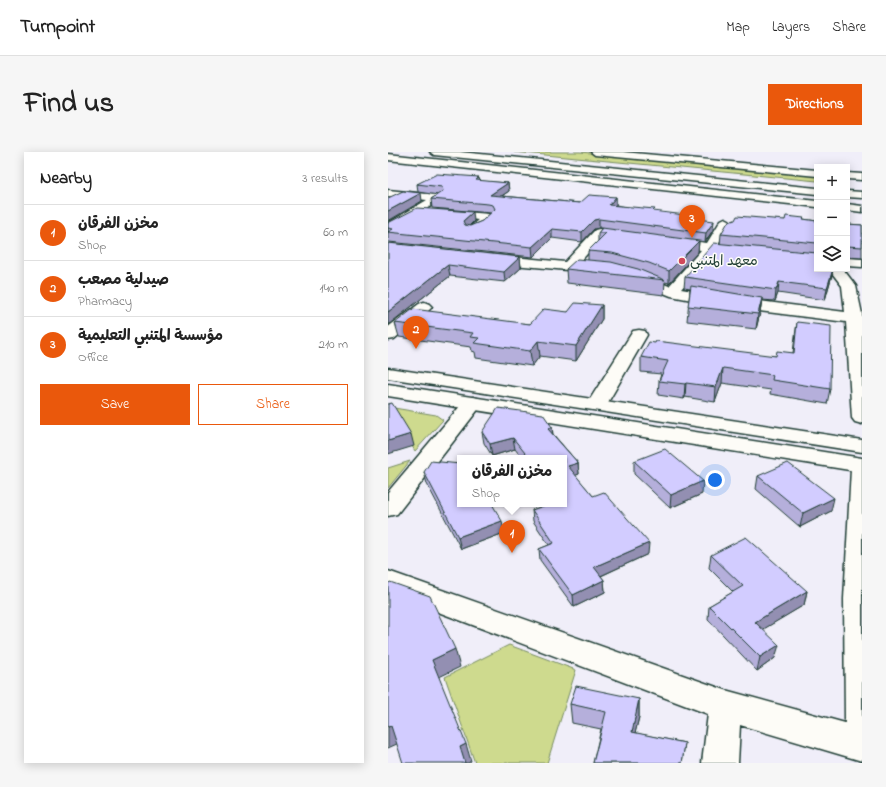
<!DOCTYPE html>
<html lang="en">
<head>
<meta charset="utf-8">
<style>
  :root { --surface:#fff; --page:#f6f6f6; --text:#222; --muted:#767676; --line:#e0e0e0; --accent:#ea580c }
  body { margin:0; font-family:"Indie Flower","Playpen Sans Arabic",sans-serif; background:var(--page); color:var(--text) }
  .controls { position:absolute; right:12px; top:12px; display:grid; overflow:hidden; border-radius:0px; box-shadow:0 2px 10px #0003 }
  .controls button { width:36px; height:36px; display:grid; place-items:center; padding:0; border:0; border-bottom:1px solid var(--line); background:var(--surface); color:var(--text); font:20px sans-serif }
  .you { position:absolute; left:327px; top:328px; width:14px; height:14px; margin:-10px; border:3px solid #fff; border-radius:50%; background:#1a73e8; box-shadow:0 0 0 6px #1a73e833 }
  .badge { display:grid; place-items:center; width:26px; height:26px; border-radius:50%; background:var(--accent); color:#fff; font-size:13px; font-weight:700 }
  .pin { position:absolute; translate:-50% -33px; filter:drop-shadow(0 1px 2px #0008) }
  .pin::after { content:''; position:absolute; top:21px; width:14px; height:12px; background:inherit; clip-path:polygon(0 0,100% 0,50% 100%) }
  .popup { position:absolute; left:69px; top:303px; width:110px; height:52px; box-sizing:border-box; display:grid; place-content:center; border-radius:0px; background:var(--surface); filter:drop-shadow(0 1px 3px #0005); font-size:13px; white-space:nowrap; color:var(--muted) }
  .popup b { font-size:15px; color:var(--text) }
  .popup::after { content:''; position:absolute; left:50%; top:100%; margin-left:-8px; border:8px solid transparent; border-top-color:var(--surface) }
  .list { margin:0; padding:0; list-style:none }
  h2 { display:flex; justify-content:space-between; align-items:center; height:52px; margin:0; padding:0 16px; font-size:17px }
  h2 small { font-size:13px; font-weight:400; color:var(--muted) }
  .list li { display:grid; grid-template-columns:26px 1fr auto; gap:12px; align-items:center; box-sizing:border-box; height:56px; padding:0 16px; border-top:1px solid var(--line) }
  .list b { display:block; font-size:15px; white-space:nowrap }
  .list p { margin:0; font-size:13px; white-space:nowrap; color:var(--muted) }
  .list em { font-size:13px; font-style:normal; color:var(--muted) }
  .actions { display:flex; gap:8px; padding:12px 16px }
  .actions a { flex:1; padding:9px 0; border:1px solid var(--accent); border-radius:0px; text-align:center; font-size:14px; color:var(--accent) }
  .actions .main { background:var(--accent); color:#fff }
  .icon { flex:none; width:22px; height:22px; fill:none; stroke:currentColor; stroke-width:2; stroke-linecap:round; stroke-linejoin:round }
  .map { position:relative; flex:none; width:474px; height:611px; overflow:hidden; border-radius:0px }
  header { display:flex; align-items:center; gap:24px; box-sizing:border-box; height:56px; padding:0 20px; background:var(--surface); border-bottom:1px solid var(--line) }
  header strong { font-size:19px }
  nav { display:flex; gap:22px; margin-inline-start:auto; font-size:14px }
  .intro { display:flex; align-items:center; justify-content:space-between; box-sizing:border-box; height:96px; padding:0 24px }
  h1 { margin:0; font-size:28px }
  .button { padding:10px 18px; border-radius:0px; background:var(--accent); color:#fff; font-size:14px; font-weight:700 }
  main { display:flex; gap:24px; padding:0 24px }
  aside { flex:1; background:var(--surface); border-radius:0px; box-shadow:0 2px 10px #0003 }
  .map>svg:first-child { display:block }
</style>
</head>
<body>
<header>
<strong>Turnpoint</strong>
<nav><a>Map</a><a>Layers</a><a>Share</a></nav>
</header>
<div class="intro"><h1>Find us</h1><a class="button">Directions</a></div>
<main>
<aside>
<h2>Nearby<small>3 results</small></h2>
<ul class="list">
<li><span class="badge">1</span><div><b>مخزن الفرقان</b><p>Shop</p></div><em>60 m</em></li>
<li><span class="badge">2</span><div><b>صيدلية مصعب</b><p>Pharmacy</p></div><em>140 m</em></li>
<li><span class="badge">3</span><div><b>مؤسسة المتنبي التعليمية</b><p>Office</p></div><em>210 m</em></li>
</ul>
<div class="actions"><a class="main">Save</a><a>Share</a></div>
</aside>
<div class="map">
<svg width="474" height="611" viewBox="0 0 474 611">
  <rect width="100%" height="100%" fill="#f0eef9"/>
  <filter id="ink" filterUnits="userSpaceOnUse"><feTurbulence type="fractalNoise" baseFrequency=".025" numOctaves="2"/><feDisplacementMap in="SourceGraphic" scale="8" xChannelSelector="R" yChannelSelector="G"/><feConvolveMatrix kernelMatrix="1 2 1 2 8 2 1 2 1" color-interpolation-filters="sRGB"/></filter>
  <g filter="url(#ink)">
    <path fill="#ceda8e" stroke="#768c61" d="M126 0H192L429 22V29Z
      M0 255 48 263 55 268 27 299Z
      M22 309 0 336V316Z
      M121 493 188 518 159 611H87L57 525Z"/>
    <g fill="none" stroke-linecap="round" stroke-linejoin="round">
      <defs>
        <path id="minor" d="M203 0H235L429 18V24L207 3Z
          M0 2 429 49V55L0 8Z
          M459 21 474 22V28L459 27Z
          M0 38 50 43 55 46 4 79 0 80V71L39 48 0 44Z
          M459 52 474 54V60L459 58Z
          M55 58 101 62 105 63 107 65C101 72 89 83 80 81L78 78 90 68 51 63 49 61 51 59Z
          M337 66 341 68 343 70 330 92 357 96 358 99 357 102 352 103 326 100 293 137 340 145 457 160 454 134 441 117H455L468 134 474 162V272L467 270 464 266 458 170 340 155 283 144 243 128 241 125 243 122 248 121 281 134 313 98 277 93 275 90 277 87 281 86 319 91 333 68Z
          M211 77 239 81 243 82 245 85 243 88 239 89 214 85 191 111 216 114 218 117 216 120 211 121 104 111 99 110 97 107 99 104 104 103 177 110 207 78Z
          M459 106 474 107V115L459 114Z
          M36 150 41 152 44 155 41 158 6 187 0 188V175L31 152Z
          M251 178 257 179 259 183 219 252 216 256 209 258 202 256 199 252 245 179Z
          M85 245 92 247 95 251 92 255 9 362 0 364V340L78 247Z
          M474 310V609L352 573 350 611H314L320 562 0 441V419L337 538 457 571 456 447 463 317 466 312Z"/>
        <path id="major" d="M0 216 474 288V300L0 226Z
          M0 232 474 306V320L0 244Z"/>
        <path id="highway" d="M42 0H72L429 36V42L46 3Z
          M459 39 474 40V46L459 45Z"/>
      </defs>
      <use href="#minor" stroke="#1f3d34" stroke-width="3"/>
      <use href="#major" stroke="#1f3d34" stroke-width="3"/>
      <use href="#highway" stroke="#1f3d34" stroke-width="3"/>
      <use href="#minor" fill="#fdfcf7" fill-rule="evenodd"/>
      <use href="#major" fill="#fdfcf7" fill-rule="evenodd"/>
      <use href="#highway" fill="#fdfcf7" fill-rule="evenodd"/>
    </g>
    <path fill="#b5afdb" stroke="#1f3d34" d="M91 26 92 29 120 31 121 39 114 44 192 51 228 45V53L267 60 297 66 325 78 317 90 311 89 310 100 281 131 277 130 276 143 179 131 178 117 200 108V99L210 89V81L214 76H211L206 77 194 90 164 86 145 105 1 90 0 85V71L86 69 81 73 82 74 94 69 103 61 44 56 43 47 50 43 30 40 29 32Z
      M415 67 429 69V117L444 123 437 148 390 141 387 149 374 148 372 161 368 177 299 169 302 137 296 136 297 125 332 92 333 82 397 68Z
      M459 72 474 73V106L459 105Z
      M0 91 132 105 133 116 117 130 62 124 0 173Z
      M214 153V167L188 209 152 204 144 214 88 206 87 200 84 199 83 195 11 185 7 171 142 172 180 160Z
      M409 170 442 237 439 252 382 242 383 238 334 231 327 250 297 245 296 247 270 243 271 229 273 222 253 220V205L388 204 405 201 407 184Z
      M164 275 165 282 190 311 191 322 187 323 205 344 260 402 213 424 216 428 217 440 186 455 152 408 151 397 161 393 145 369 144 358 155 354V352H176V306H134L127 297 104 304 96 291 94 280Z
      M246 309 314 342 282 356 246 322Z
      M36 320 116 381 73 397 39 332Z
      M370 324 443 359 412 375 368 337Z
      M323 403 419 439 416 453 375 477 387 506 369 519 320 467 321 454 345 440 321 416Z
      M251 547V565L247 581 297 591 294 611H205L213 577 184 571 182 552Z"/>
    <path fill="#938fb2" stroke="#1f3d34" d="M120 31 121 39 103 51 102 43Z
      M33 41 34 49 0 69V59Z
      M228 45V54L221 53Z
      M85 60 86 69 77 78 75 69Z
      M211 67V76L206 77 194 90V80L206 68Z
      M326 69 325 78 317 90 318 81Z
      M164 77V86L145 105 144 95Z
      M311 89 310 100 281 131V119Z
      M132 105 133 116 117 130 116 120Z
      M60 113 62 124 0 173V160Z
      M445 117 444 123 437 148 439 136Z
      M391 130 390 141 387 149 388 138Z
      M374 146 372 161 368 177 370 162Z
      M214 153V167L188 209V194Z
      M150 189 152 204 144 214 142 199Z
      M335 216 334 231 327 250 328 235Z
      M298 231 297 245 296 247 297 232Z
      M164 275 165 286 160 277Z
      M23 282 26 294 0 302V289Z
      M125 286 127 297 104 304 102 292Z
      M190 311 191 322 181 326 180 314Z
      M315 329 314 342 282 356 283 343Z
      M446 346 443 359 412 375 415 361Z
      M114 369 116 381 73 397 70 385Z
      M261 391 260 402 206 427V415Z
      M216 428 217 440 186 455 185 443Z
      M419 439 416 453 364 484 367 470Z
      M391 493 387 506 369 519 372 505Z
      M67 497 72 515 49 526 44 508Z
      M251 547V565L243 598 244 580Z
      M3 574 11 591 0 596V575Z
      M78 592 83 609 80 611H76L72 595Z"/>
    <path fill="#d2ccff" stroke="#1f3d34" d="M49 22 91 25 89 26H91L88 28 120 31 102 43 192 51 201 43 228 45 221 53 267 57 265 59 297 63 295 65 326 69 318 81 211 67 206 68 194 80 164 77 144 95 0 80 5 77 0 76V71L29 56 85 60 75 69 77 73 82 74 94 69 107 57 105 53 100 52 43 47 55 39 54 35 29 32Z
      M15 39 33 41 0 59V46Z
      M349 64 397 68 398 64 416 66 415 67 429 69V91L333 82 340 70 347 68Z
      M459 72 474 73V95L459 94Z
      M214 76 311 89 281 119 261 111 224 101 200 99 218 81H210Z
      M0 91 132 105 116 120 60 113 0 160Z
      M326 91 429 101V117H445L439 136 391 130 388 138 297 125Z
      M189 107 223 110 250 117 277 128 178 117Z
      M303 134 374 146 370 162 300 154Z
      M187 151 214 153 188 194 150 189 142 199 86 191 91 186 82 185 85 181 7 171 25 157 142 172 156 157 180 160Z
      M409 170 443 174 442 237 384 228 385 223 335 216 328 235 298 231 297 232 271 229 280 209 253 205 261 190 267 191 268 189 388 204 389 199 406 201Z
      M4 251 23 282 0 289V252Z
      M110 256 155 262 164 275 160 277 190 311 180 314 205 344 216 340 261 391 206 415 216 428 185 443 151 397 166 391 144 358 158 353 157 352H176V306H141L125 286 102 292 94 280Z
      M277 297 315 329 283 343 246 309Z
      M43 309 72 312V352H104L114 369 70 385 36 320Z
      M400 311 446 346 415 361 370 324Z
      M358 385 419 439 367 470 391 493 372 505 321 454 355 434 323 403Z
      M2 430 42 444 67 497 44 508 78 592 72 595 77 611H15L3 574 0 575V432Z
      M188 534 251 547 244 580 297 591 294 611H205L218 560 182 552Z"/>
  </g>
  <circle fill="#d1495b" stroke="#fdfcf7" stroke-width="1.5" cx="294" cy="109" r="4"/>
  <g text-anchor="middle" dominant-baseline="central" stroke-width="3" stroke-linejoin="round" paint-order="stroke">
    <g font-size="14" fill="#1f3d34" stroke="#fdfcf7" text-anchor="start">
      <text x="302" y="109">معهد المتنبي</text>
    </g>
  </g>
</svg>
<div class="controls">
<button>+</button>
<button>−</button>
<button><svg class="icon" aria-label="layers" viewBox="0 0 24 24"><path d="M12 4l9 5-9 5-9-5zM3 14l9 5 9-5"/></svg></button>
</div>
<div class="you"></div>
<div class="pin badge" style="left:124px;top:401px">1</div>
<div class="popup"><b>مخزن الفرقان</b>Shop</div>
<div class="pin badge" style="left:28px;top:197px">2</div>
<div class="pin badge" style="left:304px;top:86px">3</div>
</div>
</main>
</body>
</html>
